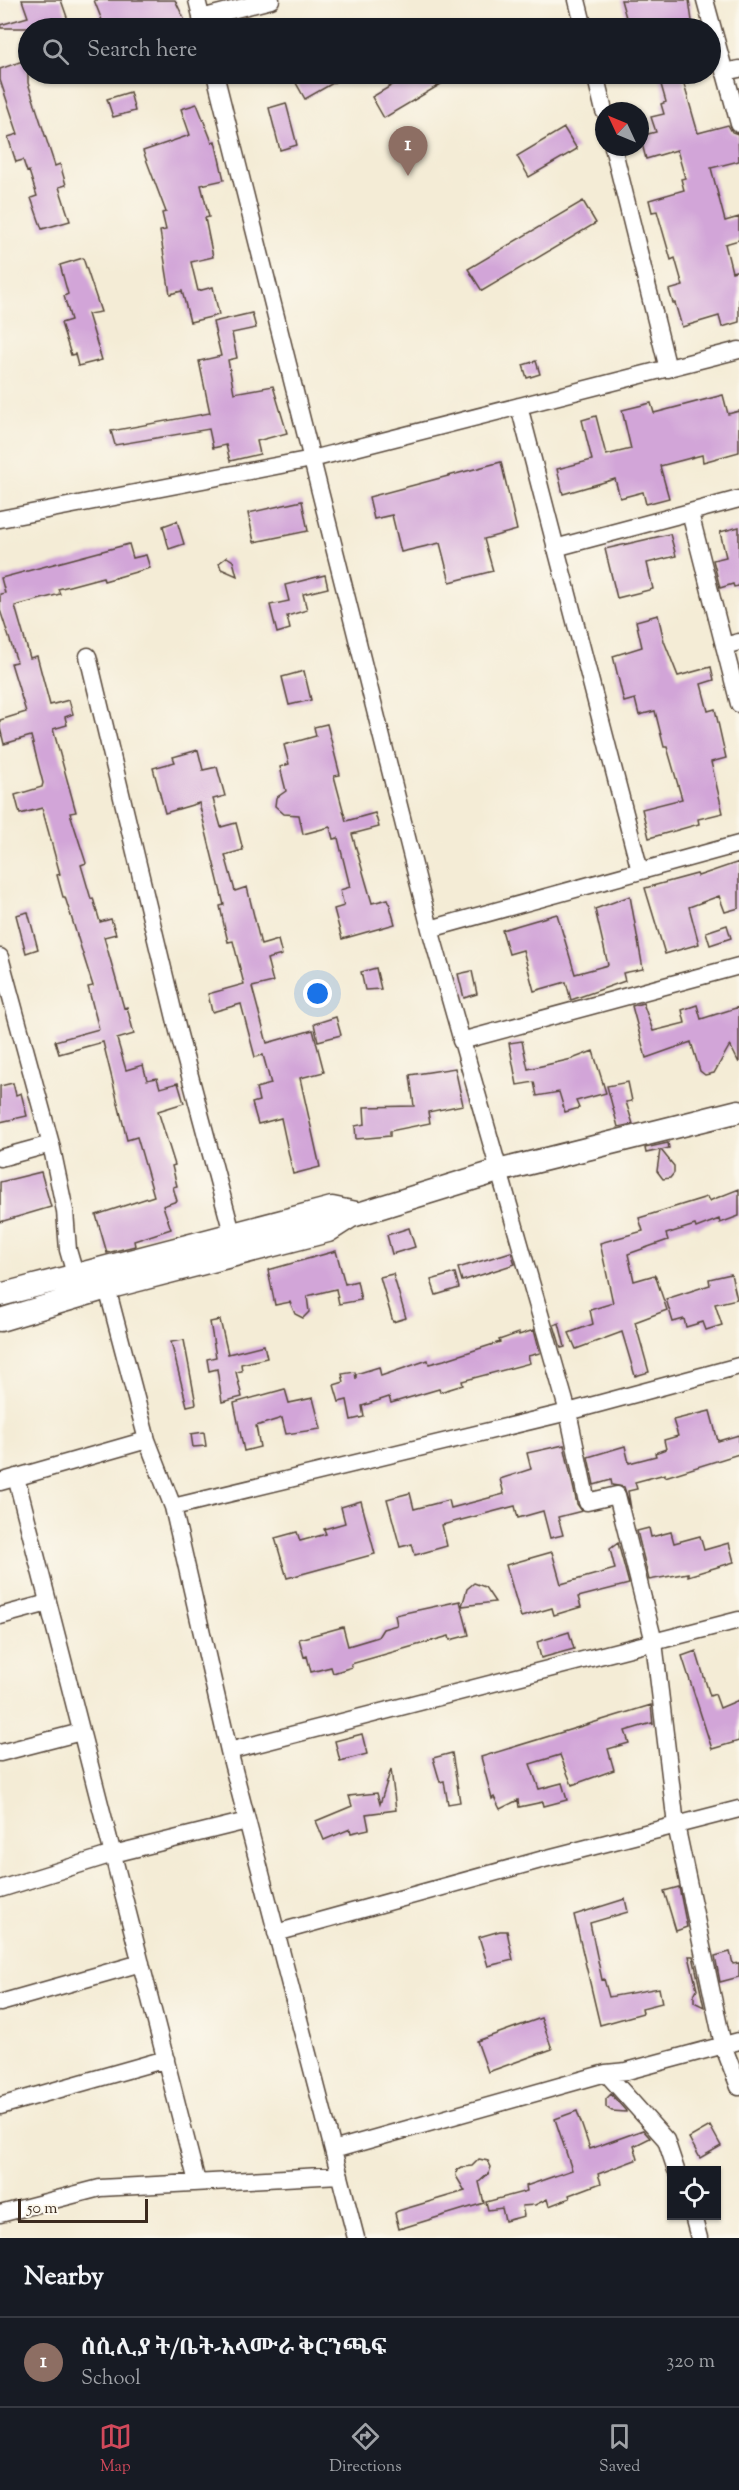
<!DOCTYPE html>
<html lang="en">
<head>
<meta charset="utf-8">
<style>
  :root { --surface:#171b24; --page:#20242c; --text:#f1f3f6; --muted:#9ea1a6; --line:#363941; --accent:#d1495b }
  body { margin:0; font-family:"Sorts Mill Goudy","Noto Serif Ethiopic",serif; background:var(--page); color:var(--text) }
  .controls { position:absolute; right:18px; bottom:18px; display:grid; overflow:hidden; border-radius:0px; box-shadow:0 2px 4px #0004 }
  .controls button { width:54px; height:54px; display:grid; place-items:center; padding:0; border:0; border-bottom:2px solid var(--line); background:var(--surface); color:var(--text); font:30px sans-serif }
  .compass { position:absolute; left:595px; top:102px; width:54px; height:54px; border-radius:50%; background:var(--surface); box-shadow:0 2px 4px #0004; rotate:314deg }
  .scale { position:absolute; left:18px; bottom:15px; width:130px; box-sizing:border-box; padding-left:6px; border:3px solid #3b2a1e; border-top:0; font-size:16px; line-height:21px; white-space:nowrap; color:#3b2a1e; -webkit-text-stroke:4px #fbf7ec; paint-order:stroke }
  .you { position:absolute; left:318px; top:994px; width:21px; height:21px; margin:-15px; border:4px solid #fff; border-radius:50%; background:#1a73e8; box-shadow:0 0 0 9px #1a73e833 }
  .badge { display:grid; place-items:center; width:39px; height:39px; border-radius:50%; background:var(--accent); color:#fff; font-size:20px; font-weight:700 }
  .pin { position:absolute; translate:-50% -50px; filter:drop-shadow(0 2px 3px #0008) }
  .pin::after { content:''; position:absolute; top:32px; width:21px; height:18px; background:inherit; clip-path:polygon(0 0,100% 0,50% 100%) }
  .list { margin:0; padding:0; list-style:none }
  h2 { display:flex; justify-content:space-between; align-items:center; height:78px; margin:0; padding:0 24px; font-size:26px }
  h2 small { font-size:20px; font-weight:400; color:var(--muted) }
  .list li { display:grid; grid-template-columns:39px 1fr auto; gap:18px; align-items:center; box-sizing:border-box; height:90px; padding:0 24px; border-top:2px solid var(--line) }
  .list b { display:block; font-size:22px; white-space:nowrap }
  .list p { margin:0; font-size:20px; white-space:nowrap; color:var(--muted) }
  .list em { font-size:20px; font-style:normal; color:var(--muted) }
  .icon { flex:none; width:33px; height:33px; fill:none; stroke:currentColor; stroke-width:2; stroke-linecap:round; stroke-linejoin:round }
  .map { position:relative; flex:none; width:739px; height:2238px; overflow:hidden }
  .search { position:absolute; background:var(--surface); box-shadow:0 2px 4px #0004; left:18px; right:18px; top:18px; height:66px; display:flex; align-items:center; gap:15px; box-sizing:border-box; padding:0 21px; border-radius:33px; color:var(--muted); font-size:22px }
  .sheet { height:168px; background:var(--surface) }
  nav { display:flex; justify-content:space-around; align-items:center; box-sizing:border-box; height:84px; border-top:2px solid var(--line); background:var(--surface); font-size:16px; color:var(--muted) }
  nav a { display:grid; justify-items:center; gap:3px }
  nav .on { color:var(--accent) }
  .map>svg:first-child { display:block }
</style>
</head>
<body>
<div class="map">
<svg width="739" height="2238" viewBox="0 0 739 2238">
  <rect width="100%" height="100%" fill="#fbf7ec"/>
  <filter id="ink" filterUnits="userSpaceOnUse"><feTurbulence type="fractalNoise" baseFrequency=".0167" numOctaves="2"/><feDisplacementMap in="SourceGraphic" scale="12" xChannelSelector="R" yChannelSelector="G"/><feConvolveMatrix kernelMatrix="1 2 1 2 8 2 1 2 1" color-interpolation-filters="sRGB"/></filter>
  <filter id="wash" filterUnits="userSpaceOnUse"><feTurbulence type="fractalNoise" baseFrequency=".008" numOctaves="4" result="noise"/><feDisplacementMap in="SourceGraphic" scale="24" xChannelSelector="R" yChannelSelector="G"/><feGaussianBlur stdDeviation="1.35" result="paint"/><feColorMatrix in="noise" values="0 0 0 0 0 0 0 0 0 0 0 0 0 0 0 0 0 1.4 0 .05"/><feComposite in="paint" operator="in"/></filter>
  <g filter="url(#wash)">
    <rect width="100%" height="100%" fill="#f4ecd6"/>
    <g id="blocks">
      <path fill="#d2a5d8" d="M22 0H61L68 20 44 28H1L0 25 28 17Z
        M94 0H175L187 25 178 28H105Z
        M621 0H689L693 28H629Z
        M28 59V83L55 166 60 164 66 185 59 187 70 221 42 229 31 198 37 196 29 171 27 172 23 160 16 162 8 137 18 134 0 80V69Z
        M291 74H349L305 99Z
        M411 74H458L384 118 372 97Z
        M658 74H681L698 133 728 125 732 132 738 134 739 161 711 168 725 221 739 217V240L725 244 732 272 739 270V322L722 327 719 316 682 327 675 303H673L669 290 683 286 675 258 671 260 657 211 652 212 649 200 684 190 681 179 685 178 677 150 646 159 640 136 656 132 651 117 664 114 661 104 666 102Z
        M130 92 135 111 113 117 107 99Z
        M286 103 297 145 280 150 269 108Z
        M197 104 212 142 215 141 224 180 201 185 209 217 205 218 213 257 191 262 198 291 213 287 219 315 190 322 182 291 170 294 160 231 166 230 162 213 166 212 143 151 190 135 181 109Z
        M564 128 577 149 529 177 517 156Z
        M583 201 596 223 482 291 468 269Z
        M83 258 101 312 88 314 102 360 78 366 75 354 71 355 61 323 71 320 64 296 68 294 60 265Z
        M252 313 256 328 232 333 237 358 228 360 234 393 273 386 287 433 257 441 260 454 230 461 226 445 213 448 209 429 115 445 111 431 210 413 199 361 221 356 213 322Z
        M536 361 540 374 527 378 523 365Z
        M723 395 728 414 739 411V452L703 462 702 455 660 466 669 498 646 504 643 492 620 498 615 479 563 494 557 469 592 460 582 420 596 416 606 455 631 449 622 410 651 403 654 413Z
        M501 462 517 530 484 539 493 571 450 582 440 543 401 552 392 515 374 519 369 497Z
        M302 501 308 531 254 542 248 513Z
        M177 521 184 544 169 549 163 526Z
        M739 527V586L734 587 733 584 720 588 713 560 726 557 720 532Z
        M670 534 676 556 647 563 653 589 617 598 605 549Z
        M129 544 133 558 146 555 150 568 104 581 103 577 58 589 60 594 15 606 30 658 37 656 50 705 69 700 73 714 65 717 67 725 53 729 76 812 70 813 86 863 81 865 91 899 93 898 100 922 111 919 116 934 104 937 124 1008 127 1007 134 1034 117 1039 126 1070 143 1065 147 1080 157 1078 160 1088 178 1083 184 1103 158 1111 175 1165 172 1166 177 1186 173 1187 177 1201 163 1206 171 1229 134 1241 135 1246 107 1253 96 1215 154 1196 137 1137 127 1140 103 1042 59 1054 55 1041 99 1029 88 987 93 986 65 897H63L57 875 60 874 42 808 20 814 15 795 42 787 43 783 31 736 4 744 0 728V720L26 712 11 663 17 662 0 610V594L5 593 1 578Z
        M227 557 233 561 237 576 221 569 219 563Z
        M325 575 328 588 303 594 307 610 287 616 290 629 277 633 270 605 289 601 285 585Z
        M658 615 664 641 678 676 711 667 714 680 701 684 708 711 715 709 726 758 711 762 723 813 698 819 699 824 649 838 642 809 682 799 667 747H664L655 711 639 715 635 699 624 702 613 656 642 647 636 621Z
        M304 671 311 700 289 705 282 677Z
        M327 724 340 775 334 776 346 821 375 813 379 827 352 834 372 903 388 899 395 924 342 939 334 909 344 906 340 890 350 887 338 838 333 839 330 827 303 834 299 815 284 814 275 806 276 798 286 791 280 767 289 764 284 745 316 736 314 727Z
        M198 750 203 770 217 767 225 796 213 799 221 827 236 823 243 850 225 855 235 891 247 887 261 945 278 940 282 955 267 959 273 982 252 987 267 1043 313 1030 324 1072 300 1078 320 1167 293 1174 281 1118 258 1124 252 1103 259 1101 256 1088 271 1084 263 1055 255 1057 241 1004 212 1012 208 994 244 984 233 941 228 942 224 925 220 906 224 905 199 803 165 813 153 768 175 762 173 757Z
        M739 862V908L725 912 719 896 689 907 699 944 665 954 645 888 697 874 698 876Z
        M630 896 643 969 623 973 625 981 571 1000 566 982 534 991 523 950 509 954 502 930 557 914 575 974 608 965 595 909Z
        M28 912 38 949 26 953 16 915Z
        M727 925 731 938 710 945 706 932Z
        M376 968 381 989 365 990 361 972Z
        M472 971 477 994 464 998 458 974Z
        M643 1003 653 1031 685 1023 682 1010 697 1005 701 1019 739 1007V1063L730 1045 714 1073 705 1075 700 1071 691 1042 646 1058 632 1006Z
        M336 1017 341 1035 318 1041 314 1024Z
        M522 1041 528 1069 572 1059 593 1051 606 1093 576 1101 579 1108 565 1112 559 1092 537 1096 534 1082 517 1085 509 1043Z
        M455 1068 463 1105 428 1112 430 1123 390 1131V1136L356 1139 355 1126 365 1124 364 1107 414 1106 410 1075Z
        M628 1082 632 1101 626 1102 633 1124 618 1127 607 1086Z
        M13 1083 16 1095 21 1093 27 1116 0 1122V1086Z
        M668 1143 669 1148 661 1150 674 1166V1173L670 1178 663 1179 657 1171 660 1150 646 1153 645 1148Z
        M41 1172 51 1207 0 1222V1182Z
        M739 1189V1216L720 1223 719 1219 696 1228 695 1225 666 1234 668 1240 628 1254 634 1281 655 1275 667 1310 635 1322 649 1372 635 1376 622 1332 576 1349 569 1333 593 1324 590 1310 613 1303 600 1243 643 1231 639 1218 707 1197 709 1201Z
        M409 1228 415 1247 392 1254 387 1235Z
        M336 1251 345 1284 357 1281 361 1300 339 1304 336 1289 307 1296 309 1312 303 1318 295 1314 290 1302 275 1305 268 1270Z
        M511 1252 515 1264 462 1281 458 1268Z
        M455 1273 459 1288 436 1295 431 1280Z
        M393 1274 406 1318 393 1322 380 1277Z
        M731 1274 737 1299 715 1304 722 1325 706 1330 703 1322 686 1327 684 1319 673 1322 666 1299 710 1285 709 1279Z
        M220 1320 228 1354 264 1345 267 1358 241 1364 242 1371 236 1372 242 1397 222 1402 217 1369 209 1371 207 1359 216 1357 210 1322Z
        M559 1323 565 1347 561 1348 554 1325Z
        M534 1330 540 1353 528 1356 530 1363 462 1381 463 1385 440 1392 439 1389 391 1403 389 1397 362 1406 364 1417 351 1420 347 1400 339 1402 334 1385 344 1382 342 1374 355 1372 356 1379V1374L379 1367 381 1376 428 1360 429 1364 444 1360 500 1342 499 1340 519 1333V1335Z
        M184 1340 196 1404 187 1406 171 1342Z
        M285 1389 289 1403 313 1398 321 1429 286 1434 282 1418 256 1426 260 1447 244 1451 234 1403Z
        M710 1411 718 1441 739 1435V1454L665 1477V1474L635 1482 637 1489 628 1491 631 1509 624 1487 612 1485 611 1480 594 1485 588 1457 625 1446 629 1463 656 1456 655 1453 666 1449 664 1440 678 1436 673 1420Z
        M204 1432 206 1446 193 1447 191 1434Z
        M564 1445 577 1504 582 1511 558 1517 563 1535 550 1538 543 1511 518 1518 515 1506 442 1525 447 1546 415 1555 412 1544 400 1547 387 1499 410 1493 414 1509 449 1500 451 1508 504 1494 500 1479 531 1469 527 1453Z
        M361 1501 375 1554 287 1578 275 1538 297 1532 300 1541 326 1534 324 1529 345 1523 341 1507Z
        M649 1528 651 1537 671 1532 674 1543 700 1536 704 1550 729 1543 734 1562 688 1576V1573L649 1580 637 1531Z
        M618 1543 629 1584 578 1597 581 1607 554 1615 552 1608 521 1617 506 1565 552 1552 561 1584 615 1569 610 1549Z
        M474 1583 485 1587 495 1602 462 1606 467 1589Z
        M460 1601 469 1635 450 1640 449 1636 351 1664 352 1667 333 1673 331 1667 311 1672 307 1656 304 1657 299 1639 343 1627 348 1646 378 1637 383 1629 397 1625 395 1615Z
        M569 1632 574 1649 541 1658 537 1642Z
        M696 1651 710 1696 715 1694 720 1708 739 1700V1741L712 1749 682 1656Z
        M651 1705 653 1725 652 1723 625 1731 629 1743 608 1749 614 1770 572 1785 560 1755 530 1764 539 1789 562 1783 567 1800 544 1806 543 1802 519 1807 518 1800 500 1809 494 1797 492 1799 481 1757Z
        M362 1734 367 1754 340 1761 335 1741Z
        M452 1753 460 1802 448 1804 444 1781 440 1782 433 1758Z
        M391 1769 396 1810 366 1814 369 1829 351 1833 350 1829 324 1840 316 1821 352 1806 349 1796 377 1793 380 1804Z
        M679 1887 687 1927 676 1931 664 1891Z
        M625 1899 628 1912 590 1923 602 1980 604 1979 609 1997 659 1988 662 2003 642 2008 643 2013 600 2025 574 1915Z
        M500 1931H507L513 1960 488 1966 479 1937Z
        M730 1952 733 1964 739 1963V1977L720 1982 715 1956Z
        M689 1956H693L704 2007 694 2002V1995L697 1989Z
        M541 2018 552 2049 488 2072 477 2041Z
        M611 2094 626 2111V2112L612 2111 606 2107V2099Z
        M577 2111 590 2149 643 2130 650 2138 634 2146 638 2159 598 2174 601 2183 569 2195 570 2198 549 2206 547 2199 535 2205 522 2206 524 2216 505 2221 502 2208 488 2210 486 2202 527 2191 526 2186 572 2170 555 2119Z
        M710 2126 721 2146 700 2158 689 2138Z
        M479 2159 488 2161 491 2167 489 2173 479 2182 484 2203 399 2229 395 2213 398 2211 465 2191 456 2176 457 2170 462 2167 472 2166Z"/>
    </g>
  </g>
  <g filter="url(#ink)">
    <use href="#blocks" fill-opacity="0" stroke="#57473a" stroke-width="1.5"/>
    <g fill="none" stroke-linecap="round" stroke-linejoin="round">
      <defs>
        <path id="street" d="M197 0 204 28
          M577 0 584 28
          M705 0 739 124
          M201 18 271 0
          M724 72 739 69
          M215 74 430 929 568 1412 587 1502 617 1495 654 1642 676 1825 723 2045 739 2087
          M595 74 604 111
          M613 147 668 369
          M519 406 640 871
          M690 513 739 704
          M0 519 312 459 739 350
          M555 548 739 499
          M724 646 739 642
          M88 656 178 1031 232 1233
          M430 929 739 844
          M0 957 51 1144 65 1211 68 1250 75 1274
          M461 1041 739 966
          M0 1158 51 1144
          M107 1288 147 1440 173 1507 229 1751 356 2238
          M16 1477 197 2182
          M0 1482 147 1440
          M173 1507 568 1412 739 1366
          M0 1616 48 1603
          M229 1751 739 1620
          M0 1753 81 1732
          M0 1889 113 1854 247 1821
          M276 1933 544 1859 739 1809
          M0 2003 141 1963
          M606 2073 666 2140 676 2170
          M0 2106 166 2059
          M333 2150 606 2073 627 2071 739 2041
          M0 2214 100 2188 340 2175
          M693 2216 699 2238"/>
        <path id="secondary" d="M352 1216 498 1171 739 1111
          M0 1295 332 1208 356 1213
          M0 1320 107 1288 328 1231 356 1213"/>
      </defs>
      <use href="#street" stroke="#57473a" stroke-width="19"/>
      <use href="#secondary" stroke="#57473a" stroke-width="25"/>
      <use href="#street" stroke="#fff" stroke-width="16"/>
      <use href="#secondary" stroke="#fff" stroke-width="22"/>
    </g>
  </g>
</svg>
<div class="controls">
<button><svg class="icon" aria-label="locate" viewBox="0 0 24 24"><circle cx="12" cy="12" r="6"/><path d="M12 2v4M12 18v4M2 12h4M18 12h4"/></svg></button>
</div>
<svg class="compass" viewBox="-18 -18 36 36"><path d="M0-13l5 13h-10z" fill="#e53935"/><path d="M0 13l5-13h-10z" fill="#9ea1a6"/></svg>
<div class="scale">50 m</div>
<div class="you"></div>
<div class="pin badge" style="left:408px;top:176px;background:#8d6e63">1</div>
<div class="search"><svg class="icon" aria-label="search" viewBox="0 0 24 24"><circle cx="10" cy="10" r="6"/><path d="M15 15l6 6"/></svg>Search here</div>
</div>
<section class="sheet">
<h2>Nearby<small></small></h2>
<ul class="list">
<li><span class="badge" style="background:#8d6e63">1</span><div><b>ሰሲሊያ ት/ቤት-አላሙራ ቅርንጫፍ</b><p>School</p></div><em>320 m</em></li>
</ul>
</section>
<nav>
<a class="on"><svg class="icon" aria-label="map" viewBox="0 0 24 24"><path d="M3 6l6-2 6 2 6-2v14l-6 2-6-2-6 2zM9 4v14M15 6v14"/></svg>Map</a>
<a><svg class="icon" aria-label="directions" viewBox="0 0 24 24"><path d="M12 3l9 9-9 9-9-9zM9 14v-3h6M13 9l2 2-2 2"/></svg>Directions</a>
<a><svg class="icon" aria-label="saved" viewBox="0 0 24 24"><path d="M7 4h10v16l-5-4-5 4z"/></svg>Saved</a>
</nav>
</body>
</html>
